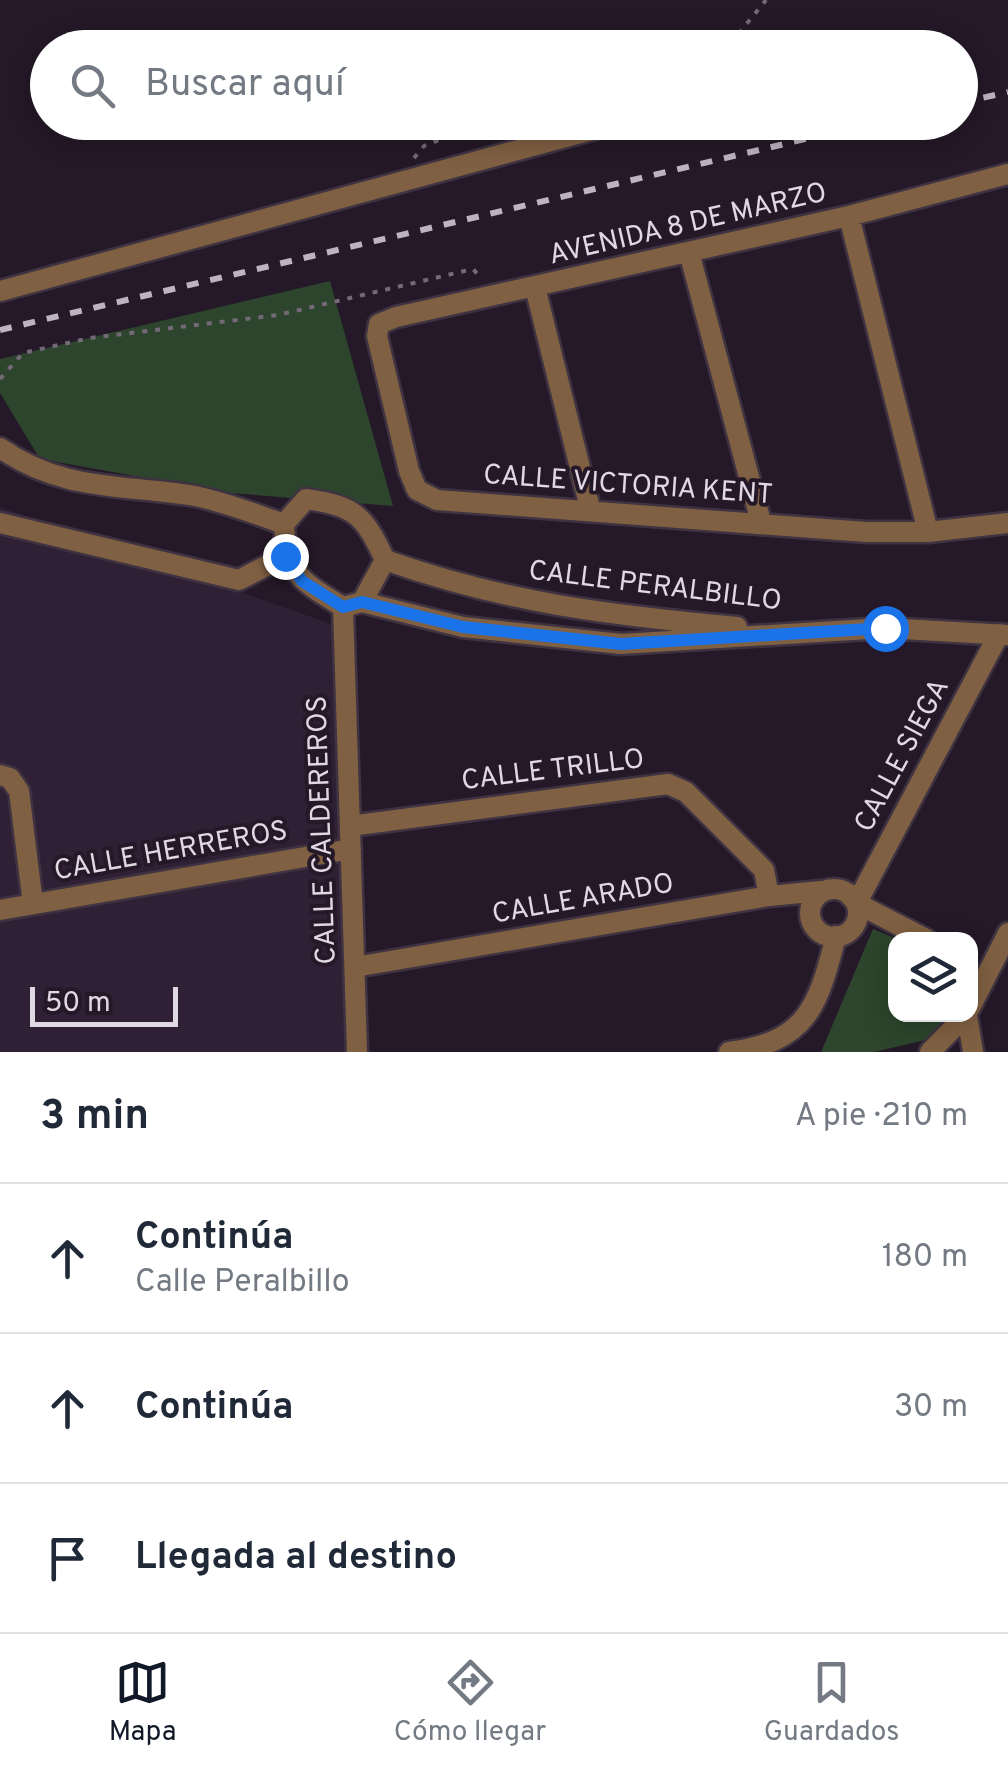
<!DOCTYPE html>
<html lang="es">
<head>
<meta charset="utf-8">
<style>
  :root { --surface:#fff; --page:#f6f6f7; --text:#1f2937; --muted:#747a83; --line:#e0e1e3; --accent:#111827 }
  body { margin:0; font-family:Overpass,sans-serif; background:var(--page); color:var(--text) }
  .controls { position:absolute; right:30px; bottom:30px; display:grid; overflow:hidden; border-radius:20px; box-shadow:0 5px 25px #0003 }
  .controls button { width:90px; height:90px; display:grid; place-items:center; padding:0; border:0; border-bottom:2px solid var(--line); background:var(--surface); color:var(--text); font:50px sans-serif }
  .scale { position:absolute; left:30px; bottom:25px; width:148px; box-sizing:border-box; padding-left:10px; border:5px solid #e0d8e3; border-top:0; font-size:28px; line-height:35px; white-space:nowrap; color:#e0d8e3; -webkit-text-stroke:8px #251828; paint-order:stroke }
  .stop { position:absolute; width:30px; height:30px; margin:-22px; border:8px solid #1a73e8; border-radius:50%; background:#fff }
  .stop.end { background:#1a73e8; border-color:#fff; box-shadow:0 2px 10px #0008 }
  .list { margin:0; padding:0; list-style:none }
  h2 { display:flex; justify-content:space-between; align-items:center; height:130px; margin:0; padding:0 40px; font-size:42px }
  h2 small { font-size:32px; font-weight:400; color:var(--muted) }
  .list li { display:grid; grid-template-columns:65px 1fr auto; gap:30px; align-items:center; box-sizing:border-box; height:150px; padding:0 40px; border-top:2px solid var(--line) }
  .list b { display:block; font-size:38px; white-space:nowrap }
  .list p { margin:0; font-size:32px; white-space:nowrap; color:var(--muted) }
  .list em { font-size:32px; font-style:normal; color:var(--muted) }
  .icon { flex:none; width:55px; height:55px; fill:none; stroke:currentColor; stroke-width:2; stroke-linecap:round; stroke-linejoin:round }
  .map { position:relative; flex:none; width:1008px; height:1052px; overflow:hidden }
  .search { position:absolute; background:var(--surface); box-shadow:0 5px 25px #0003; left:30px; right:30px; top:30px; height:110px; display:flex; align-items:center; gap:25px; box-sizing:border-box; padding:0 35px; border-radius:55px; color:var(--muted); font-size:38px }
  .sheet { height:580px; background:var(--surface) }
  nav { display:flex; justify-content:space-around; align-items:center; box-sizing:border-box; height:140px; border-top:2px solid var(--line); background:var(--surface); font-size:28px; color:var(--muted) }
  nav a { display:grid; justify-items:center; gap:5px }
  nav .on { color:var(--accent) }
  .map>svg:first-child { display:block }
</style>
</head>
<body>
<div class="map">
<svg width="1008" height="1052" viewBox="0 0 1008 1052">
  <rect width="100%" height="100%" fill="#251828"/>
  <path fill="#302035" d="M0 507 354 632 362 1052H0Z"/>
  <path fill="#2c452c" d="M330 281 393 506 230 493 40 459 0 393V359Z
    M873 929 897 939 896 1014 946 1015 930 1039 874 1052H821Z"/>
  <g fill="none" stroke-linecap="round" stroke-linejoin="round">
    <defs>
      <path id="minor" d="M1008 174 849 216 396 317 379 324 377 336 409 471 417 490 437 500 866 532H928L1008 523
        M849 216 928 532
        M689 252 761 522
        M535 287 590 508
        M0 291 610 125
        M0 448C63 492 123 484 195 496 225 502 255 514 284 524
        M306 499C355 506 364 515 385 560L362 602 343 607C303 582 286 575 284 524Z
        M0 523 239 580 285 556
        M385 560C507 603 609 615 737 627
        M362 602 463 627 621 644 885 628 1008 635
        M343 607 357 1052
        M0 775 10 778 19 791 33 904
        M350 826 668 784 686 792 764 870 769 896
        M810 913a24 24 0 1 1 48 0a24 24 0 1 1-48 0Z
        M851 897 862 893 999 634
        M856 903 926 939
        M0 910 351 849
        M355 967 769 896 821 891
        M970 1008 1008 933
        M967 1015 973 1052
        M729 1052C807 1042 818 1007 836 936
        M930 1052 967 1014"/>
    </defs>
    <use href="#minor" stroke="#3f3342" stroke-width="25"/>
    <path stroke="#746977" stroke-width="4" stroke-dasharray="5 8" stroke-linecap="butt" d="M703 48 736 37 766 0
      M414 158 424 146 484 122
      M0 379 23 353 90 338 278 315 473 269 480 277"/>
    <use href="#minor" stroke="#806042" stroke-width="20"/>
    <path stroke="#bdb4c0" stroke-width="6" stroke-dasharray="12 12" stroke-linecap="butt" d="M960 103 1008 92
      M0 330 877 122"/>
  </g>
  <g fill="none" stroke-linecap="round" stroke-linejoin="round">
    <path stroke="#1a73e8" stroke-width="12" d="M285 556 302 581 343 607 362 602 463 627 621 644 885 628"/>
  </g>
  <g text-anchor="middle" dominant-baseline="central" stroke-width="8" stroke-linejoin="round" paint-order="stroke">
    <g font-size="28" fill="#e0d8e3" stroke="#251828">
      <text transform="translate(688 225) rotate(-13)">AVENIDA 8 DE MARZO</text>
      <text transform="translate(628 486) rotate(4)">CALLE VICTORIA KENT</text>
      <text transform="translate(655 587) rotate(7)">CALLE PERALBILLO</text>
      <text transform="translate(903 756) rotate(-62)">CALLE SIEGA</text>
      <text transform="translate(553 771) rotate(-7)">CALLE TRILLO</text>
      <text transform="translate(323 830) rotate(-92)">CALLE CALDEREROS</text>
      <text transform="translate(171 852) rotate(-10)">CALLE HERREROS</text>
      <text transform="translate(583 900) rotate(-10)">CALLE ARADO</text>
    </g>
  </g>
</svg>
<div class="controls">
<button><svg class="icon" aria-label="layers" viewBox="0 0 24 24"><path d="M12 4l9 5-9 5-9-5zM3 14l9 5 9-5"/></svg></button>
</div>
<div class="scale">50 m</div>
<div class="stop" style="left:885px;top:628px"></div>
<div class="stop end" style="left:285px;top:556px"></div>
<div class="search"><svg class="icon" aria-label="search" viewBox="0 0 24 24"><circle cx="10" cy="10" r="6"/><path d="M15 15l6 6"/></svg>Buscar aquí</div>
</div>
<section class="sheet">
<h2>3 min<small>A pie · 210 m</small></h2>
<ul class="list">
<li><svg class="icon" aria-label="ahead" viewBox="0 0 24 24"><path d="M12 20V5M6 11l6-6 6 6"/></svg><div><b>Continúa</b><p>Calle Peralbillo</p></div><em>180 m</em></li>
<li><svg class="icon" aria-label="ahead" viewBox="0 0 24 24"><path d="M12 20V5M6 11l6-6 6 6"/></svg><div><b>Continúa</b></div><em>30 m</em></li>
<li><svg class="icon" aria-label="arrive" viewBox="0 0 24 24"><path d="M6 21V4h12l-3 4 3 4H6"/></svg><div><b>Llegada al destino</b></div></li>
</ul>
</section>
<nav>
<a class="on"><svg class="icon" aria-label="map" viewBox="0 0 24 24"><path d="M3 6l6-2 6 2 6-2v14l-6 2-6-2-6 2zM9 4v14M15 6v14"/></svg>Mapa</a>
<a><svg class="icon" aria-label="directions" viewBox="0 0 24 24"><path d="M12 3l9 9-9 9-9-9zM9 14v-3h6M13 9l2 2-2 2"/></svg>Cómo llegar</a>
<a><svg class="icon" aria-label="saved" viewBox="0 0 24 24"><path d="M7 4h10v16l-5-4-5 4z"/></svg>Guardados</a>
</nav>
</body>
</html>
